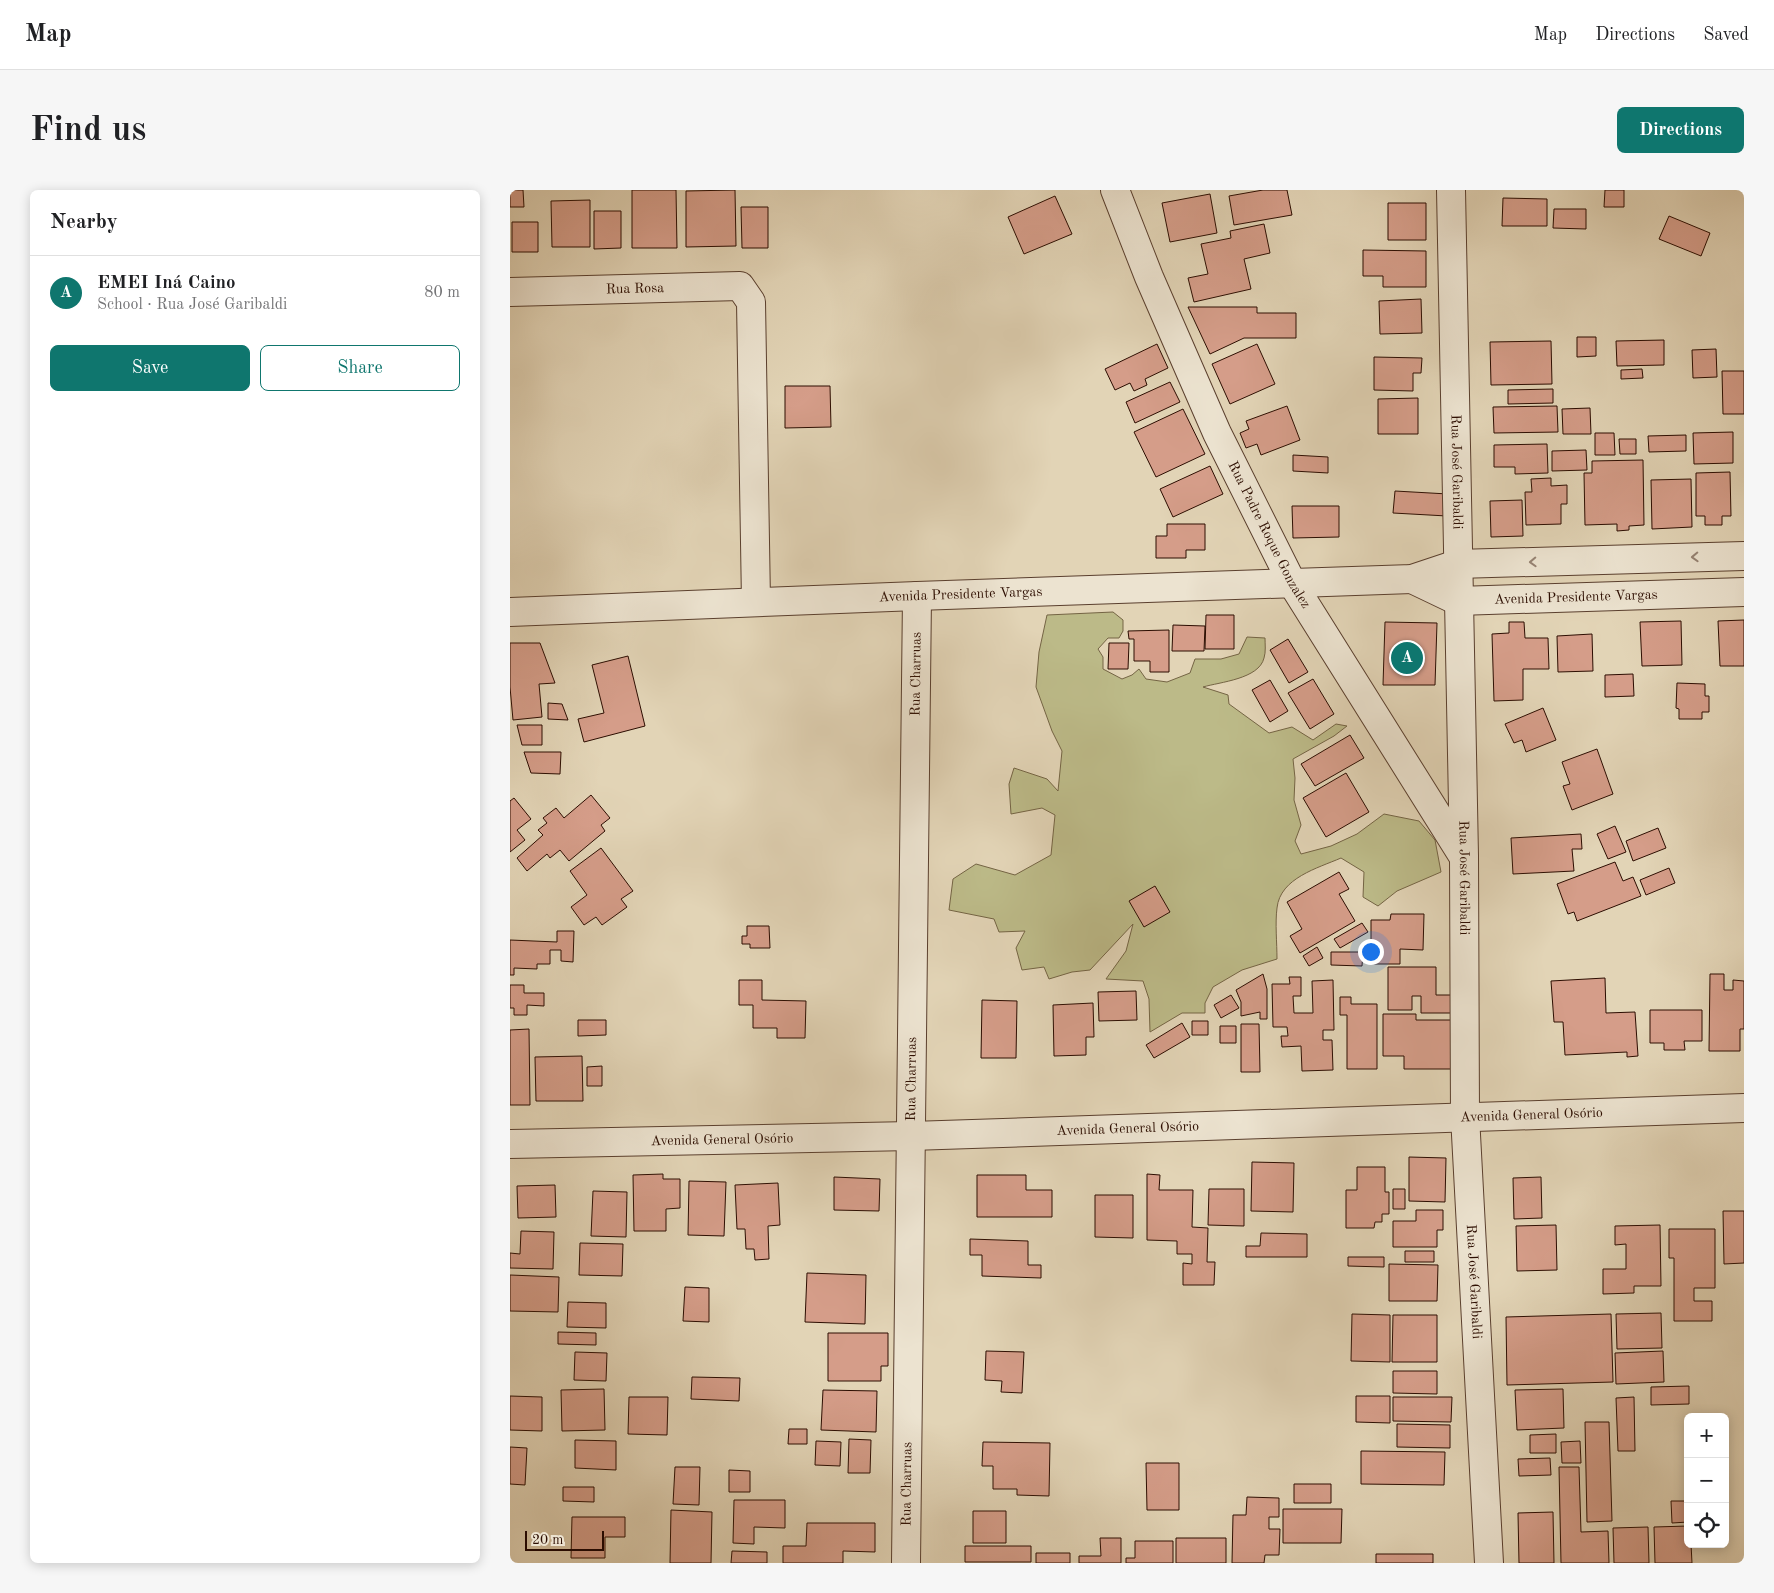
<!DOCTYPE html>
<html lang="en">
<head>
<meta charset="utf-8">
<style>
  :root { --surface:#fff; --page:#f6f6f6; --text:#202124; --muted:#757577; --line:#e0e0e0; --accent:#0f766e }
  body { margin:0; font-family:"Old Standard TT",serif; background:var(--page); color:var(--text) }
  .controls { position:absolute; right:15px; bottom:15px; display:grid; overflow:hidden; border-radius:8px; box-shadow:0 2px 12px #0003 }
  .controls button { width:45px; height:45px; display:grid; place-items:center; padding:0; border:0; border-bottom:1px solid var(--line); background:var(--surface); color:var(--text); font:25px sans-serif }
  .scale { position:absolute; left:15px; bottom:12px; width:79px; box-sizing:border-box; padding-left:5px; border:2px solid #2c0d01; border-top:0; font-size:14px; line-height:18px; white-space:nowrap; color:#2c0d01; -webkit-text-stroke:4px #ece3d0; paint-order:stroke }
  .you { position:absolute; left:860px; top:761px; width:18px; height:18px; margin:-12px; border:4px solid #fff; border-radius:50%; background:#1a73e8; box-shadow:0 0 0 8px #1a73e833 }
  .badge { display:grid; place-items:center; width:32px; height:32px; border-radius:50%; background:var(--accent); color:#fff; font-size:16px; font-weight:700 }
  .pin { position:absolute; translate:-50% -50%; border:2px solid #fff; box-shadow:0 1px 5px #0006 }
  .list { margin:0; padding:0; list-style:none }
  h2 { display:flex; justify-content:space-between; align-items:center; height:65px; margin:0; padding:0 20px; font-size:21px }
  h2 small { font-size:16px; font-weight:400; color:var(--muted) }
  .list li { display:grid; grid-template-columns:32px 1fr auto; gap:15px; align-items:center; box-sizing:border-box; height:75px; padding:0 20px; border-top:1px solid var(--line) }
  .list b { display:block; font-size:19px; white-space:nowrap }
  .list p { margin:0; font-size:16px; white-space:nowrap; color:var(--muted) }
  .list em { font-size:16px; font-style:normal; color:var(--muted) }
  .actions { display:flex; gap:10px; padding:15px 20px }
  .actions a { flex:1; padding:11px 0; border:1px solid var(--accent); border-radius:8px; text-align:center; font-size:18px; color:var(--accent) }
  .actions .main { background:var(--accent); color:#fff }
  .icon { flex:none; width:28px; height:28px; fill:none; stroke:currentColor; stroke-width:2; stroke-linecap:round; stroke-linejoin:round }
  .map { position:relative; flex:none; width:1234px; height:1373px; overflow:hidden; border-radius:8px }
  header { display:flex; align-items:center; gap:30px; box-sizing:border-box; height:70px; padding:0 25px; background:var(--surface); border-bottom:1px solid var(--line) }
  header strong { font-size:24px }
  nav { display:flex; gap:28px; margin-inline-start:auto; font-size:18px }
  .intro { display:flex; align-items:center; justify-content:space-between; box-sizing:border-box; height:120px; padding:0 30px }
  h1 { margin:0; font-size:35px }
  .button { padding:12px 22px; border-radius:8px; background:var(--accent); color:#fff; font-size:18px; font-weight:700 }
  main { display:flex; gap:30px; padding:0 30px }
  aside { flex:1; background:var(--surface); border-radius:8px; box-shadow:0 2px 12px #0003 }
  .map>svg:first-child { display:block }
</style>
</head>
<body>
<header>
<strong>Map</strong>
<nav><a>Map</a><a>Directions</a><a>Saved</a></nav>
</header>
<div class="intro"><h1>Find us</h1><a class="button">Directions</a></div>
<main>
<aside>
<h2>Nearby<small></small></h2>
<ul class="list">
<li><span class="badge">A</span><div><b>EMEI Iná Caino</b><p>School · Rua José Garibaldi</p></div><em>80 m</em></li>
</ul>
<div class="actions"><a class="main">Save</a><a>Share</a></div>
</aside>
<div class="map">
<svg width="1234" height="1373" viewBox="0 0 1234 1373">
  <rect width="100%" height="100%" fill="#e2d4b6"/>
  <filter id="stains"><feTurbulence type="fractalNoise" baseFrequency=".004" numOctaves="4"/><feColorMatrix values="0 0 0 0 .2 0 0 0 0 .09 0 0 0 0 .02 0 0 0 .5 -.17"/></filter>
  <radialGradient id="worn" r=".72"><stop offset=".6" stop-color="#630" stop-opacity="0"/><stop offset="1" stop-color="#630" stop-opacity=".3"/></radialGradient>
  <path fill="#bcba88" stroke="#746444" d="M603 422 613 430V441L609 448H598L588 459 593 467V479L612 489 622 485 629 479 636 489 657 492 680 483 685 469H711L729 464 737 447 755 448C755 454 756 462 754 468 749 489 710 492 693 497L718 505 719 514 759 543 782 537 803 550 826 534 837 536 824 546 783 569 785 588 784 610 791 635 785 651 791 664 821 656 847 644 874 624 909 631 925 650 931 682 887 701 868 716 853 707 854 682 831 668C808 678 770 688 767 718 765 733 767 753 767 769L732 780 703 797 695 813V823H672L640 842 639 809 633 791 596 789 616 761 623 734 580 780 562 782 539 789 534 777 512 780 506 758 515 741 489 742 484 729 439 720 443 689 466 674 505 685 541 665 545 625 532 618 501 624 499 594 504 578 537 589 548 601 552 561 542 541 526 497 529 462 537 425Z"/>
  <path fill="#d59d89" stroke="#2c0d01" d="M0 0H13L14 17H0Z
    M122 0H166L167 58H122Z
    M225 0 226 56 176 57V1Z
    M753 0H777L782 25 724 35 719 6Z
    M1095 0H1114V17H1094Z
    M700 4 707 43 660 52 652 13Z
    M545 6 562 44 514 64 498 27Z
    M993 8 1037 9V36H992Z
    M80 10V57H42L41 11Z
    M878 13H916V50H878Z
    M231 17H258V58H232Z
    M1044 19H1076V39L1043 38Z
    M84 21H111V58L84 59Z
    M1159 26 1200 43 1191 66 1149 49Z
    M2 32H28V62H2Z
    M754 34 760 63 734 69 741 99 684 112 678 88 698 84 691 54 721 48 720 41Z
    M853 60 916 61V97H873V86H853Z
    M911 109 912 143 870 144 869 111Z
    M678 117H747V123H786V148H734L700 164Z
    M1067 147H1086V166L1067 167Z
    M1154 150V175L1107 176 1106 151Z
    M1041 151 1042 194 981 195 980 152Z
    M647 154 658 178 635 189 637 195 624 201 620 193 605 200 595 179Z
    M747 154 765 194 720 214 702 174Z
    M1206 159 1207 187 1183 188 1182 160Z
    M864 167 912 168 911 183H903V201L864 200Z
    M1132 179 1133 188 1111 189V180Z
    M1212 181H1234V224H1213Z
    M660 192 670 212 625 233 616 212Z
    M275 196H320L321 237 275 238Z
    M1043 199V213L998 214V200Z
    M908 208V244H868V209Z
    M777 216 790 250 751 265 747 254 736 258 730 243 739 239 736 231Z
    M1047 216 1048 242 984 243 983 217Z
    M1080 218 1081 244H1053L1052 219Z
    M673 219 695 264 646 287 624 242Z
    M1223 242V273L1184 274 1183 243Z
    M1085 243H1104L1105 265H1085Z
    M1176 245V261L1139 262 1138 246Z
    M1109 249H1126V264H1110Z
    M1037 254 1038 283 1005 284V277H984V255Z
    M1076 260 1077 280 1042 281V261Z
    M783 265 818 267V283L783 281Z
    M1133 270 1134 335 1119 336V340L1107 341V334L1075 335 1074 283H1082V271Z
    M700 276 713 304 663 327 650 299Z
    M1220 282 1221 326H1212V335H1195V326H1186V283Z
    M1041 288V296L1057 295V314H1051V334L1016 335 1015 302H1022L1021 289Z
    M1181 289 1182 337 1142 339 1141 290Z
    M885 301 938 304 937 326 883 323Z
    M1012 310 1013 346 981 347 980 311Z
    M782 316H829V347L783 348Z
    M657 334H695V360H676V368H646V346H657Z
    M696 425H724V459H695Z
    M1234 430V476H1210L1208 431Z
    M1171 431 1172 475 1132 476 1130 432Z
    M875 432 927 433 925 495H873Z
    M999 432H1014L1015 448H1038L1039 479H1013V510L984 511 982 444 999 443Z
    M663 435 695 436 694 461H662Z
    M659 440V482H640V471H624V449H619L618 441Z
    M1082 444 1083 481 1048 482 1047 446Z
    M778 449 798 482 779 493 760 460Z
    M0 453H30L45 493 29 494 32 527 3 530 0 497Z
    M599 453H619L618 479H598Z
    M118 466 135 536 74 552 68 529 94 523 82 475Z
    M1123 484 1124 506 1095 507V485Z
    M803 489 824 524 800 539 778 503Z
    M760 490 778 521 760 532 742 500Z
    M1167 493 1195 494V506H1199V522H1192V529H1169V519L1166 518Z
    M38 513 52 514 58 530 38 529Z
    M1033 518 1046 550 1016 562 1012 550 1004 553 995 534Z
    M7 535H32V555H12Z
    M840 545 854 568 805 596 791 574Z
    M1087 559 1103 604 1062 620 1053 596 1060 594 1052 572Z
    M14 562H51L50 584 21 583Z
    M836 583 859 622 816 647 793 608Z
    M81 605 100 628 91 635 95 641 59 671 50 660 40 668 37 664 17 681 7 668 33 645 28 640 37 633 33 628 46 618 54 628Z
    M4 608 21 629 7 640 15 650 0 662V611Z
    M1105 636 1116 662 1098 669 1087 644Z
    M1148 638 1156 658 1123 671 1116 651Z
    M1071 644 1072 659H1062L1064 681 1003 684 1001 648Z
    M91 658 123 701 111 709 117 717 92 735 86 727 74 735 61 717 77 705 60 681Z
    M1105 672 1113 691 1123 687 1131 706 1067 731 1064 722 1058 724 1047 694Z
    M1159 678 1165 693 1136 705 1130 690Z
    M829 682 839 699 829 704 845 731 790 763 780 746 792 739 777 712Z
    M645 696 660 722 634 737 619 711Z
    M881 724H914L913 760 890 759V774H861V730H880Z
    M852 733 858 742 830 758 824 749Z
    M237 736H259L260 758H240V754H232V746H237Z
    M47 741H64L63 772 51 771V760H40V774H27V779L4 778V785H0V750L47 752Z
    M807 757 813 768 799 776 793 766Z
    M821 762H853L852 776 821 775Z
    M878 777H926V805H943V823H911V806H902V820H878Z
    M753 784 757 799V829H750V822L731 826V812L726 800Z
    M1200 784H1214V800H1223V790L1234 791V839H1230V861H1199Z
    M779 787H791V806H783L784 823H803L802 791 823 790 824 840H813V850H822L823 880 792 881 791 856 772 857 771 846H778L777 837H763L762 794H780Z
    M1095 788 1096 823 1125 822 1128 866 1117 867V862L1055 865 1053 832H1044L1041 791Z
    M229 790H252V810L296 811 295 848H267V838H243V815H229Z
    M0 795H14V803H34V816L17 815V825H4V818H0Z
    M626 801 627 830 589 831 588 802Z
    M721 805 729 818 711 828 704 815Z
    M830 807H841V814H867V879H837V825H830Z
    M472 810 507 811 506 868H471Z
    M583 813 584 847H576V865L544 866 543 815Z
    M1140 820H1192V851H1174L1175 860H1154V853H1140Z
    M873 824H906V830H943V879H894V866H873Z
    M68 830H96V845L68 846Z
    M682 831H698V845H682Z
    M672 833 680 847 644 868 636 855Z
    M731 834H749L750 882H731Z
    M710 836H726V853H710Z
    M19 839 20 915H0V840Z
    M72 866 73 911H26L25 867Z
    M92 876V896H77V877Z
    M899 967 936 968 935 1012 899 1011Z
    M742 972 784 973 783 1022 741 1021Z
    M847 977H875V1002H879V1024H872V1032H865L864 1038H836V1000H847Z
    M153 984V989H170V1018L156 1019V1041H124L123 985Z
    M637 984 650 985 649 1000H683L682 1037 698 1038 697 1072H705L704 1095H673V1073L682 1074V1064H667V1051L637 1050Z
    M467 985H516V1000H542V1027H467Z
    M324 987 370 989 369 1021 324 1020Z
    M1031 987 1032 1028 1004 1029 1003 988Z
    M179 991 216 992 214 1046 178 1045Z
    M268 993 270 1035 258 1036 259 1069 245 1070 244 1059H236L235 1039H227L225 995Z
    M45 995 46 1027 8 1028 7 996Z
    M699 999H734V1036L698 1035Z
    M883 999H895V1019H883Z
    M83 1001 117 1002 116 1047 81 1046Z
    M585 1005H623V1048L585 1047Z
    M906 1020H933V1040H927V1057H883V1031H906Z
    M1213 1021H1234V1073L1214 1074Z
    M1046 1035 1047 1080 1007 1081 1006 1036Z
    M1150 1035 1151 1096H1124V1103L1093 1104V1079H1116V1054L1105 1055V1036Z
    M1159 1039H1205V1098H1184V1111H1202V1131H1164V1068H1159Z
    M11 1041 44 1042 43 1079 0 1078V1063L10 1064Z
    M751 1043 797 1044V1067H736V1056H750Z
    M460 1049 518 1051V1075H531V1088L472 1086V1065H460Z
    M70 1053 113 1054 112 1086 69 1085Z
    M895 1061H924V1072H895Z
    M838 1067H874V1077L838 1076Z
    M879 1074 928 1075 927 1111H879Z
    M297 1083 356 1085 355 1134 295 1132Z
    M0 1085 49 1087 48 1122 0 1121Z
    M175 1097 199 1098V1132L173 1131Z
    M58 1112 96 1113V1138L57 1137Z
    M1151 1123 1152 1158 1107 1159 1106 1124Z
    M842 1124 880 1125V1172L841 1171Z
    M1101 1124 1103 1192 997 1195 996 1127Z
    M883 1125H927V1172H882Z
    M48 1142 86 1143V1155L48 1154Z
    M318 1143H378V1176H371V1191H318Z
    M476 1161 514 1162 512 1203 491 1202 492 1191 475 1190Z
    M1153 1161 1154 1192 1106 1194 1105 1163Z
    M65 1162 97 1163 96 1191 64 1190Z
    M883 1181H927V1204L883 1203Z
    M182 1187 230 1188 229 1211 181 1209Z
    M1179 1196V1214L1141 1215V1197Z
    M94 1199 95 1240 52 1241 51 1200Z
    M1053 1199 1054 1238 1007 1240 1005 1200Z
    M313 1200 367 1201 366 1242 311 1240Z
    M0 1206 32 1207V1241L0 1240Z
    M846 1206H880V1233L846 1232Z
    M119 1207H158L157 1245 118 1244Z
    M883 1207H942L941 1232 883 1231Z
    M1124 1207 1125 1261H1108L1106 1208Z
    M1075 1232H1099L1102 1331 1077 1332Z
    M887 1234 940 1235V1258L887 1257Z
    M279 1239H297V1254H278Z
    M1046 1244V1263H1020V1245Z
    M339 1249 361 1250 360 1283H338Z
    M65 1250 106 1251V1280L65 1278Z
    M306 1251 331 1252 330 1276 305 1275Z
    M1070 1251 1071 1273H1052L1051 1252Z
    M473 1252 540 1253 539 1306 507 1305V1299H483V1276H472Z
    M0 1257 17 1258 15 1295 0 1294Z
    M851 1261 935 1262 934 1295 851 1294Z
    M1040 1268 1041 1285 1009 1286 1008 1269Z
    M636 1273H669V1320H637Z
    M165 1277H190L189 1315 163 1314Z
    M1049 1277H1069L1071 1342 1098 1341 1099 1373H1051Z
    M219 1280 240 1281V1302H219Z
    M784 1294H821V1313H784Z
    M53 1297H84V1312L53 1311Z
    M737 1307 769 1308V1327H759V1339H770L769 1365H755L754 1373H722L723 1325H736Z
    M224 1310H275V1338L244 1337V1354L223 1353Z
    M1161 1311H1178V1332L1162 1333Z
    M773 1319H832L831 1353H773Z
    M161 1320 202 1322 201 1373H160Z
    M463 1321H496V1353H463Z
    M1043 1322 1044 1373H1009L1008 1323Z
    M62 1327H115V1347H95V1368H61Z
    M297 1333H365V1362L333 1361V1373H273V1356H296Z
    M1178 1336V1354H1181L1182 1373H1145L1144 1337Z
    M1138 1337 1139 1373H1104L1103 1338Z
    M590 1348H611V1373H569V1366H591Z
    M666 1348H716V1373H666Z
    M625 1351H663V1373H616V1368H625Z
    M455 1356H521V1372H455Z
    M222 1361 257 1362V1373H221Z
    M526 1363H560V1373H526Z
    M866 1364H923V1373H866Z"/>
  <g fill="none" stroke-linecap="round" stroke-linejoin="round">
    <defs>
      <g id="minor">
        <path id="s1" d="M605 0 639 87 707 243 782 393 953 666"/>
        <path id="s2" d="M941 0 954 666 955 926 979 1373"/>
        <path id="s3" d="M0 102 230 96 241 112 246 412"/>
        <path id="s4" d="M902 389 948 411 1234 402"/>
        <path id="s5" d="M0 422 407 406 902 389 947 374 1234 366"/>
        <path id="s6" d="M0 954 401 946 1234 918"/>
        <path id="s7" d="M396 1373 407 406"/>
      </g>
    </defs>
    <use href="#minor" stroke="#5a3f2e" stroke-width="30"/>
    <use href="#minor" stroke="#ece3d0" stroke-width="28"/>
  </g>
  <defs><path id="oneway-chevron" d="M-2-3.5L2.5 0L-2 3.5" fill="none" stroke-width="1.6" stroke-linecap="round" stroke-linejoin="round" transform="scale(1.25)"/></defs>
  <g stroke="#968373">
    <use href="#oneway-chevron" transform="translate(1185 367) rotate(178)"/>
    <use href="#oneway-chevron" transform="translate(1023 372) rotate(178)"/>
  </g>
  <g text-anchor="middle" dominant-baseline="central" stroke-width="5" stroke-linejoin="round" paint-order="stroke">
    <g font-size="14" fill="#2c0d01" stroke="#ece3d0">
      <text stroke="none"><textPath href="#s3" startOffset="125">Rua Rosa</textPath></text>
      <text stroke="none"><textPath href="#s2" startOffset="282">Rua José Garibaldi</textPath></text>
      <text stroke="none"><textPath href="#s1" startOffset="378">Rua Padre Roque Gonzalez</textPath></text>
      <text stroke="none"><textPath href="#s5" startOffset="451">Avenida Presidente Vargas</textPath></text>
      <text stroke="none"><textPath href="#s4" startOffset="169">Avenida Presidente Vargas</textPath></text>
      <text stroke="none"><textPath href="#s7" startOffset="889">Rua Charruas</textPath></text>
      <text stroke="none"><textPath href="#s2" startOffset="688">Rua José Garibaldi</textPath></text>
      <text stroke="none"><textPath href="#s7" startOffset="484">Rua Charruas</textPath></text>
      <text stroke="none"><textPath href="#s6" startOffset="1022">Avenida General Osório</textPath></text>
      <text stroke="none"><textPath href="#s6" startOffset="618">Avenida General Osório</textPath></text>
      <text stroke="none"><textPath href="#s6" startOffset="212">Avenida General Osório</textPath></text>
      <text stroke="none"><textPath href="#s2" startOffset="1092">Rua José Garibaldi</textPath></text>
      <text stroke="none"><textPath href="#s7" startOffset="79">Rua Charruas</textPath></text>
    </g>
  </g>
  <rect width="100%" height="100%" filter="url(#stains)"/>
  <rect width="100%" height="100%" fill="url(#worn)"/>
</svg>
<div class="controls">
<button>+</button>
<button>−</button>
<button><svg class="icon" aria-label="locate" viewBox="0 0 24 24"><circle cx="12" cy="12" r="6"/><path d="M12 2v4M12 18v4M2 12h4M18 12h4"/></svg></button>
</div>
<div class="scale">20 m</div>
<div class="you"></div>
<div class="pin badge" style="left:897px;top:468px">A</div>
</div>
</main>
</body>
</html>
